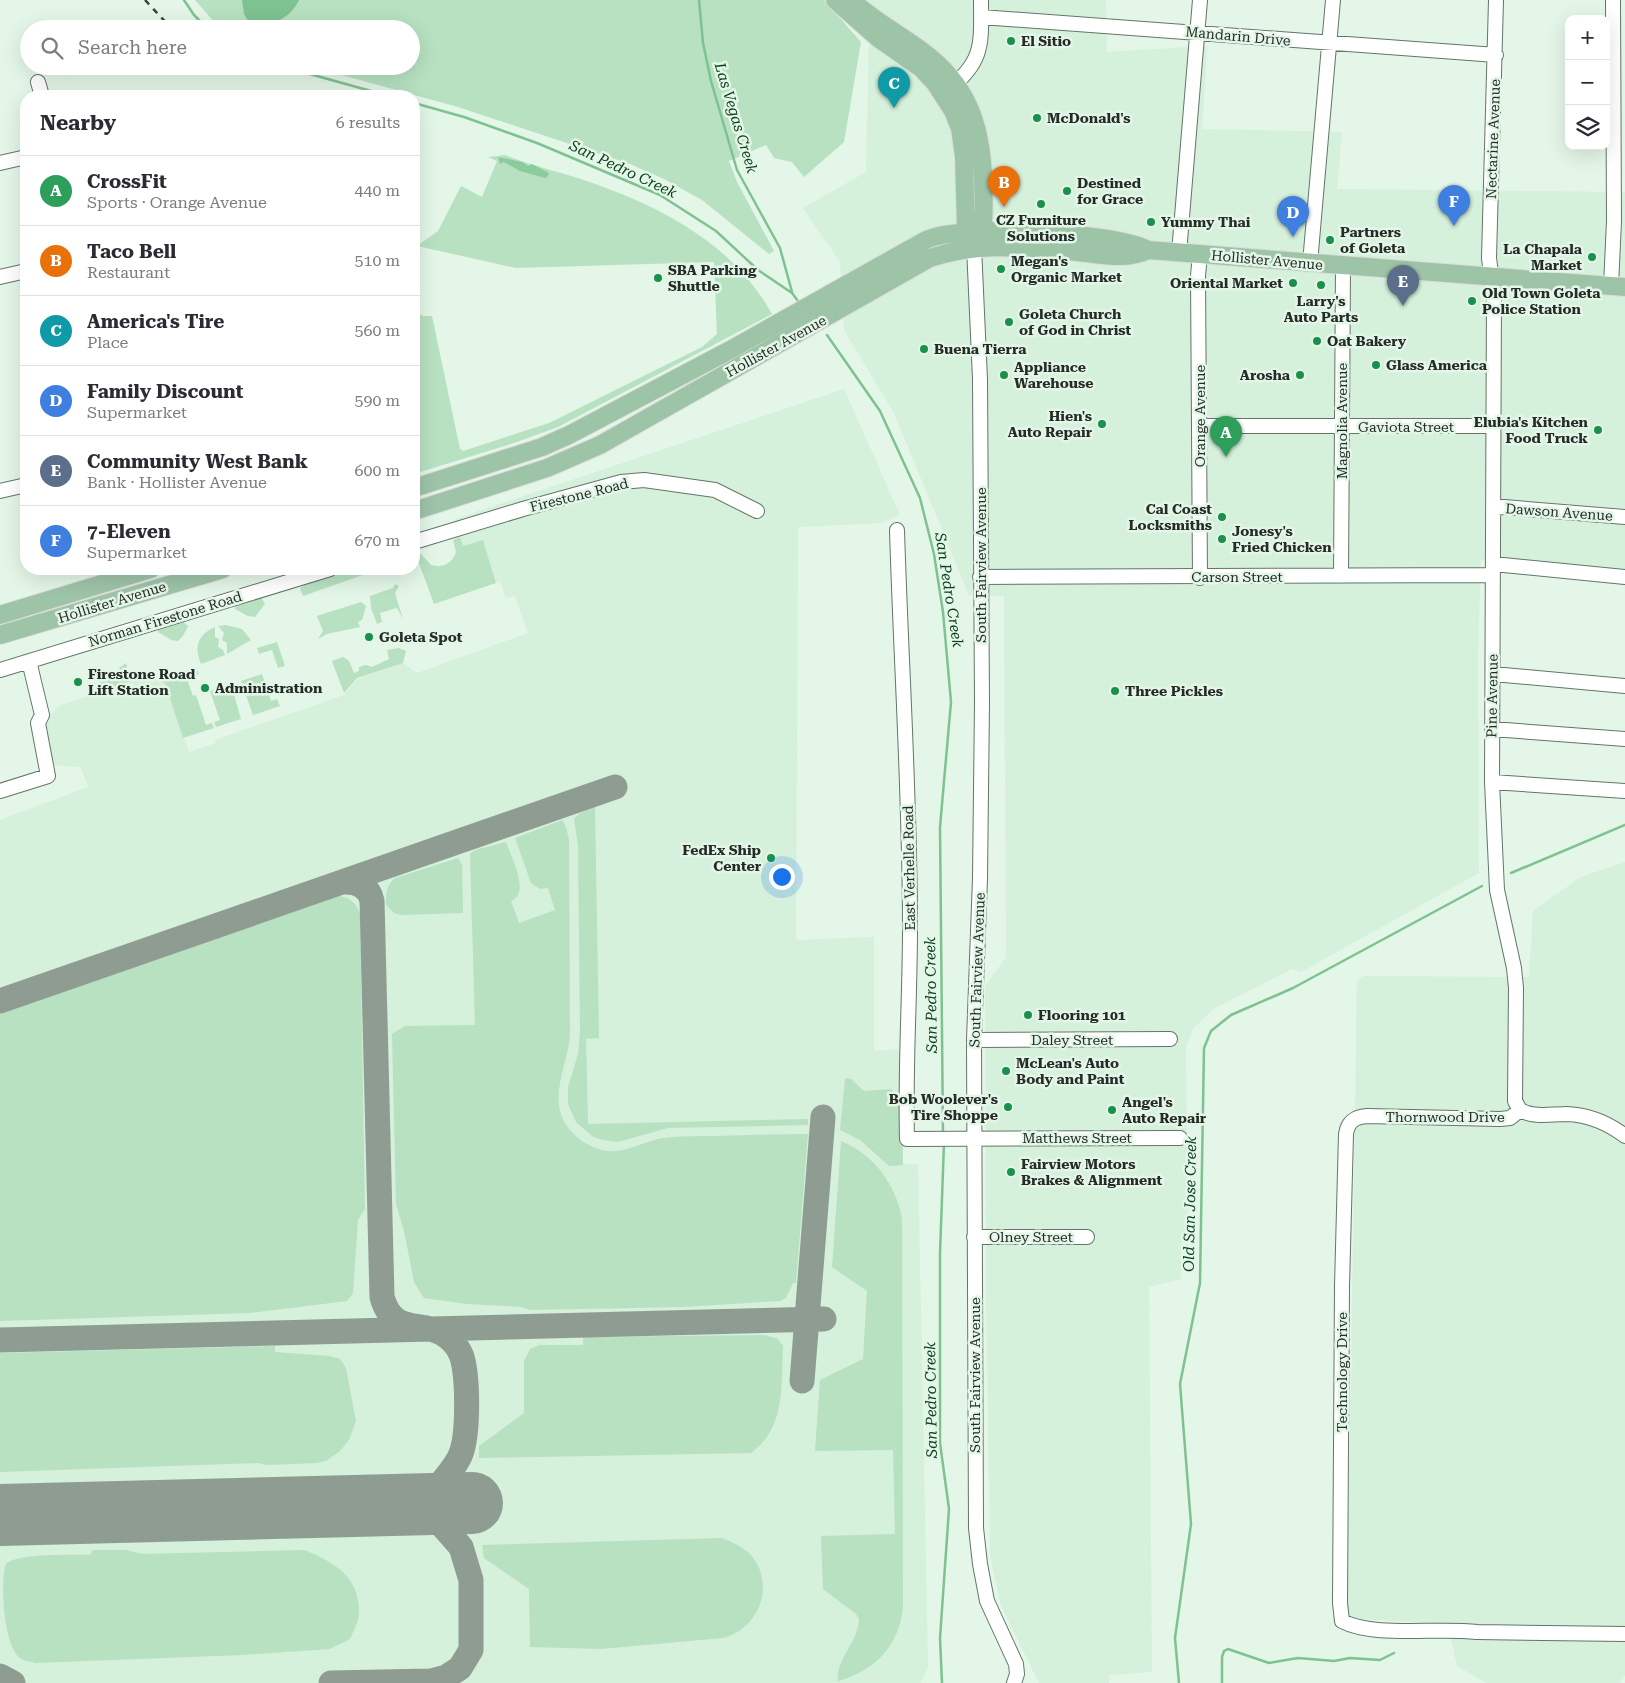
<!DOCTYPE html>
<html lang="en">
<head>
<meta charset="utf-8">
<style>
  :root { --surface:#fff; --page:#f7f7f7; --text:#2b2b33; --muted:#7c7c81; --line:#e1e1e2; --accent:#19914c }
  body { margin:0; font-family:"Roboto Serif",serif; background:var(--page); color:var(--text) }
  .controls { position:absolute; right:15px; top:15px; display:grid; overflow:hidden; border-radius:10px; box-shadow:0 5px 20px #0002 }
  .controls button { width:45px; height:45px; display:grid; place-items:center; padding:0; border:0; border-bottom:1px solid var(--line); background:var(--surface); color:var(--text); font:25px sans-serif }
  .you { position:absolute; left:781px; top:876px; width:18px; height:18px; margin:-12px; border:4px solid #fff; border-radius:50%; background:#1a73e8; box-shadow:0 0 0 8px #1a73e833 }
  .badge { display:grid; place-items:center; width:32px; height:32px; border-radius:50%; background:var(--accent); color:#fff; font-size:16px; font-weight:700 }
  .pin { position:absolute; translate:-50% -41px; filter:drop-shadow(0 1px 2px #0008) }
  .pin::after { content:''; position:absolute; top:26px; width:18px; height:15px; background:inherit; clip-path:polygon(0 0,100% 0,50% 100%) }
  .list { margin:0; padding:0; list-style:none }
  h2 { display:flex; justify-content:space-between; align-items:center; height:65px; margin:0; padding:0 20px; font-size:21px }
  h2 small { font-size:16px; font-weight:400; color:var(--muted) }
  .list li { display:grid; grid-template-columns:32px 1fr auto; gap:15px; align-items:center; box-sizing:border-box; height:70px; padding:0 20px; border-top:1px solid var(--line) }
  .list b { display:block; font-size:19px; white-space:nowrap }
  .list p { margin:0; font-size:16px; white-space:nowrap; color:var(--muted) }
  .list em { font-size:16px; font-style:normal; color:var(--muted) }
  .icon { flex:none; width:28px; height:28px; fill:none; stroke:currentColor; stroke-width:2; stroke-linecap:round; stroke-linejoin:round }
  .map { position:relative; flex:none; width:1625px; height:1683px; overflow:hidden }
  .search { position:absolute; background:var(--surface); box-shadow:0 5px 20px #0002; left:20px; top:20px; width:400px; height:55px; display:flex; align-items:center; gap:12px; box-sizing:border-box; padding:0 18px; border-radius:28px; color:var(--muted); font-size:19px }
  .panel { position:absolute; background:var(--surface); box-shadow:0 5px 20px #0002; left:20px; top:90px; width:400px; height:485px; border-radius:20px }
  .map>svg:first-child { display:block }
</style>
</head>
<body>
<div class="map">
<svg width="1625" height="1683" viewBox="0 0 1625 1683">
  <rect width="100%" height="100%" fill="#e3f6e7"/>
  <path fill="#d5f0db" d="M865 0H1106L1107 52 1207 46 1202 129 1342 132 1337 189 1625 192V572L1481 560 1478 652 1479 873 1301 972 1292 969 1213 1009 1193 1029 1186 1047 1188 1229 1182 1244 1181 1279 1149 1287 1152 1672 1109 1675V1683H1039L1001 1606 990 1555 986 1287 985 987 1006 957 1004 596 969 595 894 413 844 330 840 262 803 208 866 172 869 41 880 11Z
    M844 389 900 515 881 523 798 527 796 940 874 937V1051L900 1049 903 1164H918L928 1668 920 1683H0V820L88 787 81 767 52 765 42 724 59 706 151 674 165 683 189 752 216 743 215 740 344 695 357 679 403 663 417 673 528 633 515 596 506 599 500 581 496 583 483 540 463 546 455 519Z
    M1625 862V1675L1620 1683H1487L1457 1666 1448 1624 1358 1619 1347 1616 1357 981 1363 976 1529 977 1533 911 1581 877Z"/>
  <path fill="#b7e1c1" d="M195 0H824L861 42 844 142 804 177 792 162 774 158 766 145 729 161 737 182 774 251 769 254 702 200 664 179 630 164 458 107 309 66H411V29H223L215 23Z
    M505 155C530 165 556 171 581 179 658 205 731 241 772 314L558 427 517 442 414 474V310L423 316H432L460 449 463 451 549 423 702 347 717 334 714 262 516 268 417 246 438 231 461 186 482 197 497 161 488 157Z
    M460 537 463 546 483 540 496 583 434 604 419 563 414 564V552L421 554 431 565C443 568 452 564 456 552L453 540Z
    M346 569H380L303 596 300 589C310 577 331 573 346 569Z
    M395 584 399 586 395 593 403 619 397 608 380 613 382 622 377 624 371 608 370 596 393 588Z
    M261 597 265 604 255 617 248 616 235 609 236 604Z
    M361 602 366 606 362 620 358 622 360 627 327 634 318 639 323 631 317 616Z
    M183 622 188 626 183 636 178 641 171 640 158 632 159 628Z
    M226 625 242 629 251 640 227 654V643L222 640 224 633 218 626Z
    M215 627V637L219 639 218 647 223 650 225 655 201 664C194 647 197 635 215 627Z
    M277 642 285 666 278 668 272 650 259 654 257 648Z
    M399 648 406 651 403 663 357 678 344 693 332 661 343 657 349 661 354 673 359 671V667L366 665 372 667 389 659 387 650Z
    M126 663 131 681 102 691 99 680 121 673 119 668Z
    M197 670 199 674 187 679 193 696 196 695 206 725 212 723 214 728 183 738 165 683 161 681Z
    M262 674 271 701 277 699 280 706 253 715 241 681Z
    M231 684 241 719 216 727 214 722 220 720 210 691Z
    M595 807 599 1038 586 1039 588 1124 808 1119V1125L668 1128 618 1142 602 1140 592 1136 576 1122 568 1104V1087L578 1054 580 1032 578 846 574 819 580 813Z
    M562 820 566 827 569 840 570 1033C569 1059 554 1085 560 1111 565 1132 587 1148 607 1151 627 1153 644 1141 663 1138 680 1136 699 1136 716 1136 747 1135 777 1134 808 1134L796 1283H793L786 1298 780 1301 683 1307 530 1310 522 1307 467 1304 424 1298 414 1282 404 1231 396 1204 392 1034 405 1026 475 1025 470 854 475 850 506 842C511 857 531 893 511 901L519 923 555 910 548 888 540 889 531 883 515 838Z
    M458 858 462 865 463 913 401 915 394 913 386 905C386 894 386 885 395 878Z
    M340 896C351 898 356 903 360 914L365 1209 358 1220 353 1293 347 1301 249 1313 0 1321V1010L322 899Z
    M845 1078 851 1079 864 1091 891 1089 902 1100 903 1165 889 1166 860 1140 840 1130Z
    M841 1141C874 1155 895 1183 902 1218L903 1606C900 1645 875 1671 838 1681 835 1660 859 1641 859 1619L856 1614 823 1589 821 1536 895 1534 893 1450 815 1451 820 1380 863 1359 867 1291 832 1267Z
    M765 1335 778 1339 783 1346C781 1385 786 1428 751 1453L479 1458V1446L524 1413V1361L530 1349 540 1345H583V1337Z
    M275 1346V1352L330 1356 340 1359 346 1368 356 1421 349 1440 340 1451 326 1461 317 1463 266 1465 259 1463 0 1472V1353Z
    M722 1538C732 1542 741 1546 749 1553 777 1582 760 1629 723 1638L601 1649 530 1647 529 1589 484 1558 482 1545Z
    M93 1550H126L142 1554 304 1550C333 1561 360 1577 359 1613 359 1621 353 1632 350 1639L330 1649 242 1655 35 1663C30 1661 23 1661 20 1658 3 1645 0 1580 6 1564 18 1553 73 1555 90 1555Z"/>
  <path fill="#8acc9b" d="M498 157 522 162 528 166 532 164 549 173 548 176 545 178 520 171 504 162 500 164Z"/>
  <path fill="#7fc291" d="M242 0H299C290 20 269 27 250 24L244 14Z"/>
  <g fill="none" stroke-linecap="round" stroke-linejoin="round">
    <path stroke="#7fc291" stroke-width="2.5" d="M184 0 194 15 208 29
      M699 0 703 43 711 81 737 170 780 248 792 292
      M281 66 389 96
      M414 103 464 117 537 143 660 195 716 231 758 270 792 293 798 301
      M827 335 880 411 920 498 934 554 943 612 951 702 940 827 943 1135
      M1511 873 1625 825
      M942 1683 940 1638 949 1509 940 1443V1253L944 1143
      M1179 1683 1175 1638 1191 1524 1180 1384 1200 1283 1204 1048 1211 1031 1231 1015 1293 988 1482 886
      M1222 1683V1657L1224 1651 1228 1649 1269 1663 1298 1658 1334 1661 1350 1658 1380 1660 1394 1653"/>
    <path stroke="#8f9c92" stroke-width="25" d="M0 1001 615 787
      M0 1340 824 1319
      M802 1381 823 1117
      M0 1524 18 1514
      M0 1676 13 1683
      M331 1683 431 1681 446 1677 460 1668 471 1650V1580L461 1547 423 1504C435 1489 452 1473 460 1456 469 1436 468 1378 462 1357 459 1348 451 1339 443 1334 420 1320 393 1336 382 1297L372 901C369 886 357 881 343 882"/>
    <path stroke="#8f9c92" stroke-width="62" d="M0 1515 472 1503"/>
    <defs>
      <path id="minor" d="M1496 0 1489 258 1494 297 1492 782 1497 890 1514 968 1516 988 1515 1101 1520 1110
        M981 17 1496 55
        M38 82 42 96
        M948 90C985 60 981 43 981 0
        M0 163 26 157
        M974 247 980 379 982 703 980 878 974 1040 976 1528 980 1564 987 1601 1016 1664 1017 1674 1014 1683
        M1179 253 1200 0
        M1310 263 1333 0
        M0 277 26 271
        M1611 286 1614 221 1613 0
        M1199 426H1494
        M0 491 26 485
        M1493 508 1504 507 1625 517
        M897 530C901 663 910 795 910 927 910 998 905 1068 907 1139L1180 1138
        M414 542 523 509 621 482 644 480 715 490 757 511
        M1493 564 1625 577
        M1341 576 1343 266
        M980 577 1493 575
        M1200 578 1198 276 1200 254
        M0 670 330 569
        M1493 674 1625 686
        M1492 729 1625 739
        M1492 782 1625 791
        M0 791 48 776 38 723 42 715 29 661
        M974 1040 1170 1039
        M1625 1136C1608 1123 1588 1115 1567 1114 1551 1114 1534 1118 1520 1110L1510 1118 1500 1119 1367 1116C1355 1117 1348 1121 1346 1134L1342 1286 1340 1603 1342 1621C1374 1638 1438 1627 1477 1632L1625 1634
        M974 1237H1087"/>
      <path id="major" d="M835 0 878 38 921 68 935 83 953 111 960 128 964 157 966 231 971 241
        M851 0C873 20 899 34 922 51 967 84 981 124 983 177 983 198 987 223 977 241
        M414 488 542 447 569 435 732 349 926 240C961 223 1115 232 1148 250L1625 287
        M414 511 547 468 600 445 930 258C980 241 1025 248 1076 252 1100 254 1126 261 1148 250
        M0 615 151 569
        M0 635 223 569"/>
    </defs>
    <use href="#minor" stroke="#647567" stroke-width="16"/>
    <use href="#major" stroke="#dcdddc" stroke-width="20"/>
    <use href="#minor" stroke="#fff" stroke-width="14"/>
    <use href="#major" stroke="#9ec4a8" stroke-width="18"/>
    <path stroke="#3b433d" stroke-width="2.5" stroke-dasharray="6 6" stroke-linecap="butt" d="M145 0 172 29"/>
  </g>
  <g fill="#19914c" stroke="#e3f6e7" stroke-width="2">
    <circle cx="1011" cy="41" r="5"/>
    <circle cx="1037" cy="118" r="5"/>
    <circle cx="1067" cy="191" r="5"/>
    <circle cx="1041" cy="204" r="5"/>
    <circle cx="1151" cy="222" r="5"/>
    <circle cx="1330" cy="240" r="5"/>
    <circle cx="1592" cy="257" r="5"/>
    <circle cx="1001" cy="269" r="5"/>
    <circle cx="658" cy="278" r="5"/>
    <circle cx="1293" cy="283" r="5"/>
    <circle cx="1321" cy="285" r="5"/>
    <circle cx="1472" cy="301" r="5"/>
    <circle cx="1009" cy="322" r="5"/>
    <circle cx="1317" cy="341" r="5"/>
    <circle cx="924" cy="349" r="5"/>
    <circle cx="1376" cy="365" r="5"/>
    <circle cx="1004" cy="375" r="5"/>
    <circle cx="1300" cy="375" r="5"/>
    <circle cx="1102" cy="424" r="5"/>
    <circle cx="1598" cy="430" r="5"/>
    <circle cx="1222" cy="517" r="5"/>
    <circle cx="1222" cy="539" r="5"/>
    <circle cx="369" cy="637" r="5"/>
    <circle cx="78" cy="682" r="5"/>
    <circle cx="205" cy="688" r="5"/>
    <circle cx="1115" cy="691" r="5"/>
    <circle cx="771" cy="858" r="5"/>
    <circle cx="1028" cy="1015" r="5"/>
    <circle cx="1006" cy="1071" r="5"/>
    <circle cx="1008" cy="1107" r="5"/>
    <circle cx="1112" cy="1110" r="5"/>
    <circle cx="1011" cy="1172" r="5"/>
  </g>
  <g text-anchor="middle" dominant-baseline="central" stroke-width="5" stroke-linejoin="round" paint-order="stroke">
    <g font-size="14" fill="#252c27" stroke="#e3f6e7">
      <text transform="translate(1238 36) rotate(5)">Mandarin Drive</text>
      <text transform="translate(1493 139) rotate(-88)">Nectarine Avenue</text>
      <text transform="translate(1267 260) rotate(5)">Hollister Avenue</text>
      <text transform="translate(776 346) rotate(-29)">Hollister Avenue</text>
      <text transform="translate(1200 416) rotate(-90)">Orange Avenue</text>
      <text transform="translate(1342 421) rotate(-90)">Magnolia Avenue</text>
      <text x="1406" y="427">Gaviota Street</text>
      <text transform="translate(579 495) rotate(-14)">Firestone Road</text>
      <text transform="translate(1559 512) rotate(4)">Dawson Avenue</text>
      <text transform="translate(981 565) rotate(-90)">South Fairview Avenue</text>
      <text x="1237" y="577">Carson Street</text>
      <text transform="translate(112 602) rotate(-17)">Hollister Avenue</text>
      <text transform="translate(165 619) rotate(-17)">Norman Firestone Road</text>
      <text transform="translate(1492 696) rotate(-89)">Pine Avenue</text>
      <text transform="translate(909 868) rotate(-91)">East Verhelle Road</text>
      <text transform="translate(977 970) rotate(-88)">South Fairview Avenue</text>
      <text x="1072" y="1040">Daley Street</text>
      <text x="1445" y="1117">Thornwood Drive</text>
      <text x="1077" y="1138">Matthews Street</text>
      <text x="1031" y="1237">Olney Street</text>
      <text transform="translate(1342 1372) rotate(-90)">Technology Drive</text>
      <text transform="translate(975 1375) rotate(-90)">South Fairview Avenue</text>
    </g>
    <g font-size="14" font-weight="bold" fill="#252c27" stroke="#e3f6e7" text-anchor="start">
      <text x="1021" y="41">El Sitio</text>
      <text x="1047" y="118">McDonald's</text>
      <text x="1077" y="183">Destined<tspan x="1077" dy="16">for Grace</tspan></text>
      <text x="1041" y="220" text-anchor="middle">CZ Furniture<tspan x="1041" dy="16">Solutions</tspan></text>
      <text x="1161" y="222">Yummy Thai</text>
      <text x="1340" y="232">Partners<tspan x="1340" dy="16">of Goleta</tspan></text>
      <text x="1582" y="249" text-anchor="end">La Chapala<tspan x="1582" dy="16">Market</tspan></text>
      <text x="1011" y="261">Megan's<tspan x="1011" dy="16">Organic Market</tspan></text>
      <text x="668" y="270">SBA Parking<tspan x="668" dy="16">Shuttle</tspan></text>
      <text x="1283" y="283" text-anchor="end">Oriental Market</text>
      <text x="1482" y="293">Old Town Goleta<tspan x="1482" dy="16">Police Station</tspan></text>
      <text x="1321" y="301" text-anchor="middle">Larry's<tspan x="1321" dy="16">Auto Parts</tspan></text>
      <text x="1019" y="314">Goleta Church<tspan x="1019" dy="16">of God in Christ</tspan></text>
      <text x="1327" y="341">Oat Bakery</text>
      <text x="934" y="349">Buena Tierra</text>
      <text x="1386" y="365">Glass America</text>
      <text x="1014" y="367">Appliance<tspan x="1014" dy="16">Warehouse</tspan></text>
      <text x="1290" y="375" text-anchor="end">Arosha</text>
      <text x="1092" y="416" text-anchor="end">Hien's<tspan x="1092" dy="16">Auto Repair</tspan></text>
      <text x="1588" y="422" text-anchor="end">Elubia's Kitchen<tspan x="1588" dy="16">Food Truck</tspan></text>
      <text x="1212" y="509" text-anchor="end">Cal Coast<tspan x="1212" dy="16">Locksmiths</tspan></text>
      <text x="1232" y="531">Jonesy's<tspan x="1232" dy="16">Fried Chicken</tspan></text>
      <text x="379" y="637">Goleta Spot</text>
      <text x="88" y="674">Firestone Road<tspan x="88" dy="16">Lift Station</tspan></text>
      <text x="215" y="688">Administration</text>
      <text x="1125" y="691">Three Pickles</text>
      <text x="761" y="850" text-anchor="end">FedEx Ship<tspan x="761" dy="16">Center</tspan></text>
      <text x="1038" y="1015">Flooring 101</text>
      <text x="1016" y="1063">McLean's Auto<tspan x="1016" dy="16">Body and Paint</tspan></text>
      <text x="998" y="1099" text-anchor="end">Bob Woolever's<tspan x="998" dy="16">Tire Shoppe</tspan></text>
      <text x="1122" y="1102">Angel's<tspan x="1122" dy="16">Auto Repair</tspan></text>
      <text x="1021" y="1164">Fairview Motors<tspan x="1021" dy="16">Brakes &amp; Alignment</tspan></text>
    </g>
    <g font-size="15" font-style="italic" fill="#0d4020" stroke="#e3f6e7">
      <text transform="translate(736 118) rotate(73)">Las Vegas Creek</text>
      <text transform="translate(623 169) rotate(25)">San Pedro Creek</text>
      <text transform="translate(949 590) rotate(81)">San Pedro Creek</text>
      <text transform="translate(931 995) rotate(-91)">San Pedro Creek</text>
      <text transform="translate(1190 1204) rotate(-89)">Old San Jose Creek</text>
      <text transform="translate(931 1400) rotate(-91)">San Pedro Creek</text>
    </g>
  </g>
</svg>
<div class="controls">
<button>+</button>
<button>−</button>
<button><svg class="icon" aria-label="layers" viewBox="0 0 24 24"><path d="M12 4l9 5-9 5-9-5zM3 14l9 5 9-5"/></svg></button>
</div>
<div class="you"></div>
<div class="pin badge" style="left:1226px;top:457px;background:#2e9e5b">A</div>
<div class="pin badge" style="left:1004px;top:207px;background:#e8710a">B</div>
<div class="pin badge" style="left:894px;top:108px;background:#0f9aa8">C</div>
<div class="pin badge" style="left:1293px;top:237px;background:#3f7fe0">D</div>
<div class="pin badge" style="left:1403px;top:306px;background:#5c6f8a">E</div>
<div class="pin badge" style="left:1454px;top:226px;background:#3f7fe0">F</div>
<div class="search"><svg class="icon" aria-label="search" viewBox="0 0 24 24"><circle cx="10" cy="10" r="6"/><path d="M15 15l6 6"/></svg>Search here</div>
<section class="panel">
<h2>Nearby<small>6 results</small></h2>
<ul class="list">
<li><span class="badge" style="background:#2e9e5b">A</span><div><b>CrossFit</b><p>Sports · Orange Avenue</p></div><em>440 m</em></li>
<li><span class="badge" style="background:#e8710a">B</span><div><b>Taco Bell</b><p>Restaurant</p></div><em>510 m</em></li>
<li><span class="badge" style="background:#0f9aa8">C</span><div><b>America's Tire</b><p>Place</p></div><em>560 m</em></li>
<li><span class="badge" style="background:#3f7fe0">D</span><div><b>Family Discount</b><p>Supermarket</p></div><em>590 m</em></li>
<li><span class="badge" style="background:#5c6f8a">E</span><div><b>Community West Bank</b><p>Bank · Hollister Avenue</p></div><em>600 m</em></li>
<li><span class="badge" style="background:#3f7fe0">F</span><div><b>7-Eleven</b><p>Supermarket</p></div><em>670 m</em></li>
</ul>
</section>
</div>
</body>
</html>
